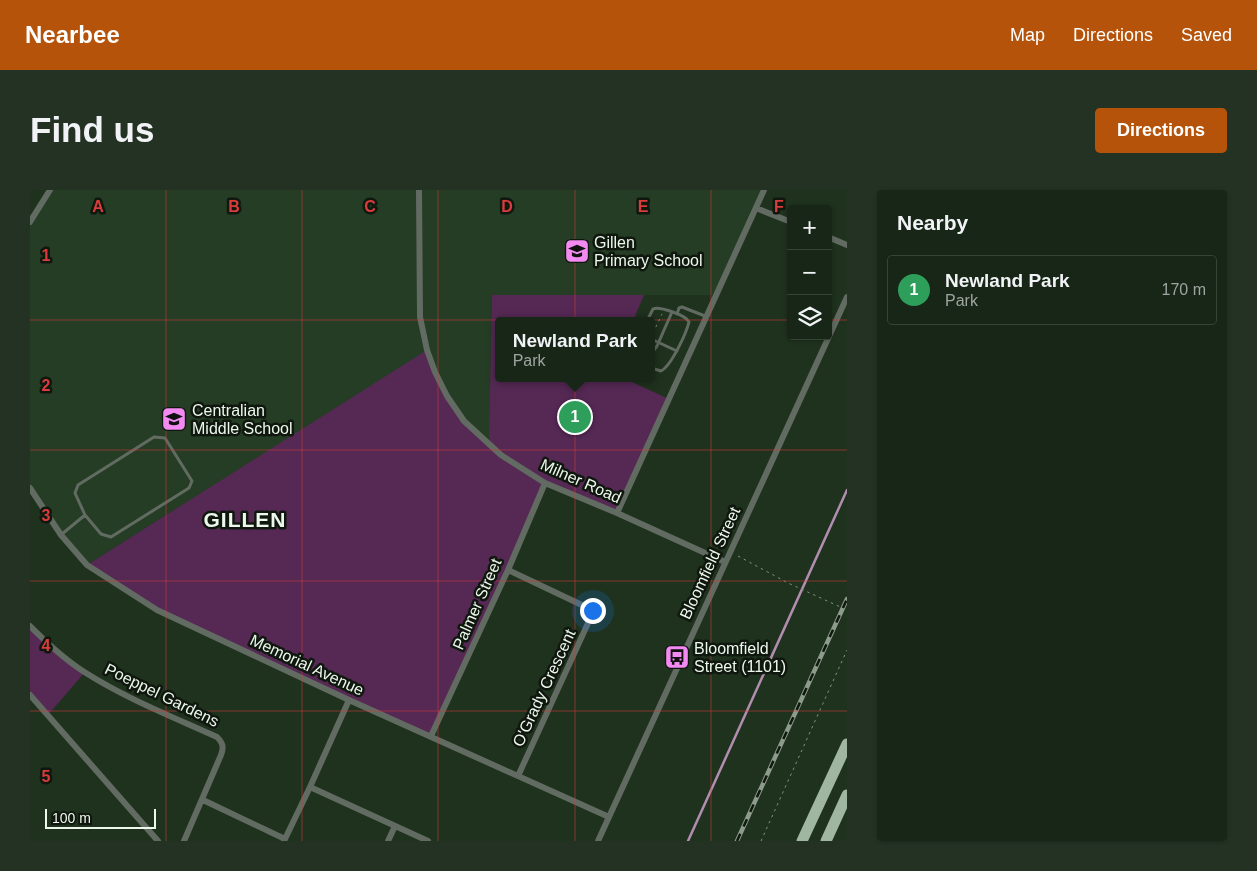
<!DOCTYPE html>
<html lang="en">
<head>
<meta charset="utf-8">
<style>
  :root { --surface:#172616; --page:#243223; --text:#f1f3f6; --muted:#9ea5a1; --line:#364335; --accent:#b45309 }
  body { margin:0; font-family:Helvetica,sans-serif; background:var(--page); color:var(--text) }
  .controls { position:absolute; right:15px; top:15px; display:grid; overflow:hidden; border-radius:5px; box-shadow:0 1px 4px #0004 }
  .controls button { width:45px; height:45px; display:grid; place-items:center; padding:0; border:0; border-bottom:1px solid var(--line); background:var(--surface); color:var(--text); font:25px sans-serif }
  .scale { position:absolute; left:15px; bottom:12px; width:111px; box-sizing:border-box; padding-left:5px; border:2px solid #ecf8eb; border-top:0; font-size:14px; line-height:18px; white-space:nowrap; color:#ecf8eb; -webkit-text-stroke:4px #0f170e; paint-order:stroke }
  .you { position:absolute; left:562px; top:420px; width:18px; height:18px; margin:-12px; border:4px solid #fff; border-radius:50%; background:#1a73e8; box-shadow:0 0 0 8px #1a73e833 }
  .badge { display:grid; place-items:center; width:32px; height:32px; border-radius:50%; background:var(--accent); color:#fff; font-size:16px; font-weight:700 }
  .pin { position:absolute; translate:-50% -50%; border:2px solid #fff; box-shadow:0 1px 5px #0006 }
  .popup { position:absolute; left:465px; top:127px; width:160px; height:65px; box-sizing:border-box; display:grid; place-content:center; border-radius:5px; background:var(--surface); filter:drop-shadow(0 1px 4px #0005); font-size:16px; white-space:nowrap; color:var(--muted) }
  .popup b { font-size:19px; color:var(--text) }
  .popup::after { content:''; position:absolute; left:50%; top:100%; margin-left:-10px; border:10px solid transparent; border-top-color:var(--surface) }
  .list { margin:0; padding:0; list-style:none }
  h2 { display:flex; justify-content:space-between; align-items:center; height:65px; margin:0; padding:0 20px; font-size:21px }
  h2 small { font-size:16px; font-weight:400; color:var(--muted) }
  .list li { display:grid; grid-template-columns:32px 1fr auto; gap:15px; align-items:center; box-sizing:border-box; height:70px; margin:0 10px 10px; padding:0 10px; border:1px solid var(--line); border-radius:5px }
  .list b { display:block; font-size:19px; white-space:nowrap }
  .list p { margin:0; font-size:16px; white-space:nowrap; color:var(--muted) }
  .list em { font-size:16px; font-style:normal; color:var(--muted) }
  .icon { flex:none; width:28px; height:28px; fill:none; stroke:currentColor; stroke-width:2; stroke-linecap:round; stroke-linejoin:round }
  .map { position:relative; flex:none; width:817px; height:651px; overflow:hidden; border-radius:5px }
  header { display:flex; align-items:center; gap:30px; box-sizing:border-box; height:70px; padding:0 25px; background:var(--accent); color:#fff }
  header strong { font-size:24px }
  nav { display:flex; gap:28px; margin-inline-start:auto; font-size:18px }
  .intro { display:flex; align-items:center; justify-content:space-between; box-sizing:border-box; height:120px; padding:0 30px }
  h1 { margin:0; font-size:35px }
  .button { padding:12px 22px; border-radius:5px; background:var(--accent); color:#fff; font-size:18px; font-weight:700 }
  main { display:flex; gap:30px; padding:0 30px }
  aside { flex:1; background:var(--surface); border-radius:5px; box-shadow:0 1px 4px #0004 }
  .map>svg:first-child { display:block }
</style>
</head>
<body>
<header>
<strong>Nearbee</strong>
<nav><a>Map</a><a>Directions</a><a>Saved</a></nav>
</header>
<div class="intro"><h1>Find us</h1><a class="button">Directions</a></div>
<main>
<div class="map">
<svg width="817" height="651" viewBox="0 0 817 651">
  <rect width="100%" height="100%" fill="#1f321e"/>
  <path fill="#253d24" d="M20 0H734L686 105H462L460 256 449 247 417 206 397 161 57 375 0 298V32Z"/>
  <path fill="#562955" d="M462 105H614L603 131H469V188H593L639 209 587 323 516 293 401 546 127 420 57 375 397 160 405 182 434 231 459 255Z
    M0 436 55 482 17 526 0 505Z"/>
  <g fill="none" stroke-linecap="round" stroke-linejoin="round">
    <path stroke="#b18eb0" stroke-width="2.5" d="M658 651 817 300"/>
    <path stroke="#819180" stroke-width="1" stroke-dasharray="2.5 4" stroke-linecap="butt" d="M623 143 632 124
      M708 366 758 393 817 420
      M731 651 817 460"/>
    <path stroke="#626b61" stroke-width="3" d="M647 124 649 118 652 117 675 126
      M617 131 623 119C629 116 656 125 659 132 656 144 641 176 631 181L621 178
      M621 149 647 161
      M621 164 627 156 642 122
      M32 344 55 325 45 303 48 295 124 247 135 248 162 291 159 298 81 347 71 344 55 325"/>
    <path stroke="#626b61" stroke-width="6" d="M389 0 390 127 397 160 405 182 417 206 434 231 471 265 515 293 587 323 695 372
      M726 18 761 32
      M0 32 20 0
      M798 47 817 55
      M0 298 31 345 57 375 127 420 319 510 579 627
      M587 323 734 0
      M478 380 554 416 559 424V431L488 586
      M0 436C17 453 35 470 56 483 97 509 143 527 187 547 193 553 194 557 191 565L154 651
      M0 505 128 651
      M401 546 478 380 515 293
      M280 597 398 651
      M173 610 255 649
      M254 651 280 597 319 510
      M358 651 365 636
      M568 651 817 107"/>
    <path stroke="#a1b6a0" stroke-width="11" d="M772 651 817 554
      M796 651 817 605"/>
    <defs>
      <path id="rail" d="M707 651 817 409"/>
    </defs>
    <use href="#rail" stroke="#8c9b8b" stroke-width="4.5"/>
    <use href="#rail" stroke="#0f170e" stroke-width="2.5" stroke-dasharray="8" stroke-linecap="butt"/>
  </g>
  <path fill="none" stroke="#d83d3c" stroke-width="1" stroke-opacity="0.55" d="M136 0V651M272 0V651M408 0V651M545 0V651M681 0V651M0 130H761M798 130H817M0 260H817M0 391H817M0 521H817"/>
  <defs>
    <symbol id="school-square" viewBox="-11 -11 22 22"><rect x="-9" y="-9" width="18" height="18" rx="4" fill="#f38af1" stroke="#0f170e"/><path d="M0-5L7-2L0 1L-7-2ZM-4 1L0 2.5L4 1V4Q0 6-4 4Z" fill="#111"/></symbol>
    <symbol id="bus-square" viewBox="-11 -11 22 22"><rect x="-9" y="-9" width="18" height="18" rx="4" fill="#f38af1" stroke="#0f170e"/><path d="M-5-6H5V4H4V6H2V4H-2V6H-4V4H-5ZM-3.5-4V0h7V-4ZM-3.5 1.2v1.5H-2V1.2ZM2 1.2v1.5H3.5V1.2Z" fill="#111"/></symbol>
  </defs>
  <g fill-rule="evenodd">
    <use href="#school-square" x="533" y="47" width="28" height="28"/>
    <use href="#school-square" x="130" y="215" width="28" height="28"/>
    <use href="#bus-square" x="633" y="453" width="28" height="28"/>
  </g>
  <g text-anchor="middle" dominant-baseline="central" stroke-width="5" stroke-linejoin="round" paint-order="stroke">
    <g font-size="16" fill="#ecf8eb" stroke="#0f170e" text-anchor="start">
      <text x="564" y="52">Gillen<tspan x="564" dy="18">Primary School</tspan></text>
      <text x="162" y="220">Centralian<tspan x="162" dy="18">Middle School</tspan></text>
      <text x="664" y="458">Bloomfield<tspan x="664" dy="18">Street (1101)</tspan></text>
    </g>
    <g font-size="16" fill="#ecf8eb" stroke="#0f170e">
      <text transform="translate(551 291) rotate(24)">Milner Road</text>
      <text transform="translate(680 373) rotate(-65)">Bloomfield Street</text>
      <text transform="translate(447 414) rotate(-66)">Palmer Street</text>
      <text transform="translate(277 475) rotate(25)">Memorial Avenue</text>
      <text transform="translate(514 498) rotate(-65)">O'Grady Crescent</text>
      <text transform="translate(132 505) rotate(26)">Poeppel Gardens</text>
    </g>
    <g font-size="21" font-weight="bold" letter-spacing="1" fill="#ecf8eb" stroke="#0f170e">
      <text x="215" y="329">GILLEN</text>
    </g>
  </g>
  <g font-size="16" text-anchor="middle" font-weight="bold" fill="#d83d3c" stroke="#0f170e" stroke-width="5" stroke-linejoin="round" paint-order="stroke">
    <text x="68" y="22">A</text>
    <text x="204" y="22">B</text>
    <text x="340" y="22">C</text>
    <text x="477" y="22">D</text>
    <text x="613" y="22">E</text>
    <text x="749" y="22">F</text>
    <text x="16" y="71">1</text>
    <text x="16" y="201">2</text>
    <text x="16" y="331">3</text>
    <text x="16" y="461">4</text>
    <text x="16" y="592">5</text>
  </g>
</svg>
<div class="controls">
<button>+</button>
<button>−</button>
<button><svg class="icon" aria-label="layers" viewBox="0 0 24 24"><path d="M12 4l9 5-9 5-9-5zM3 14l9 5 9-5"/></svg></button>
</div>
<div class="scale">100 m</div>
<div class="you"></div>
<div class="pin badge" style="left:545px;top:227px;background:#2e9e5b">1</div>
<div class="popup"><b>Newland Park</b>Park</div>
</div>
<aside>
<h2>Nearby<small></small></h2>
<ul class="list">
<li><span class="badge" style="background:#2e9e5b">1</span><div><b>Newland Park</b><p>Park</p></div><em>170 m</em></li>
</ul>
</aside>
</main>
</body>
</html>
